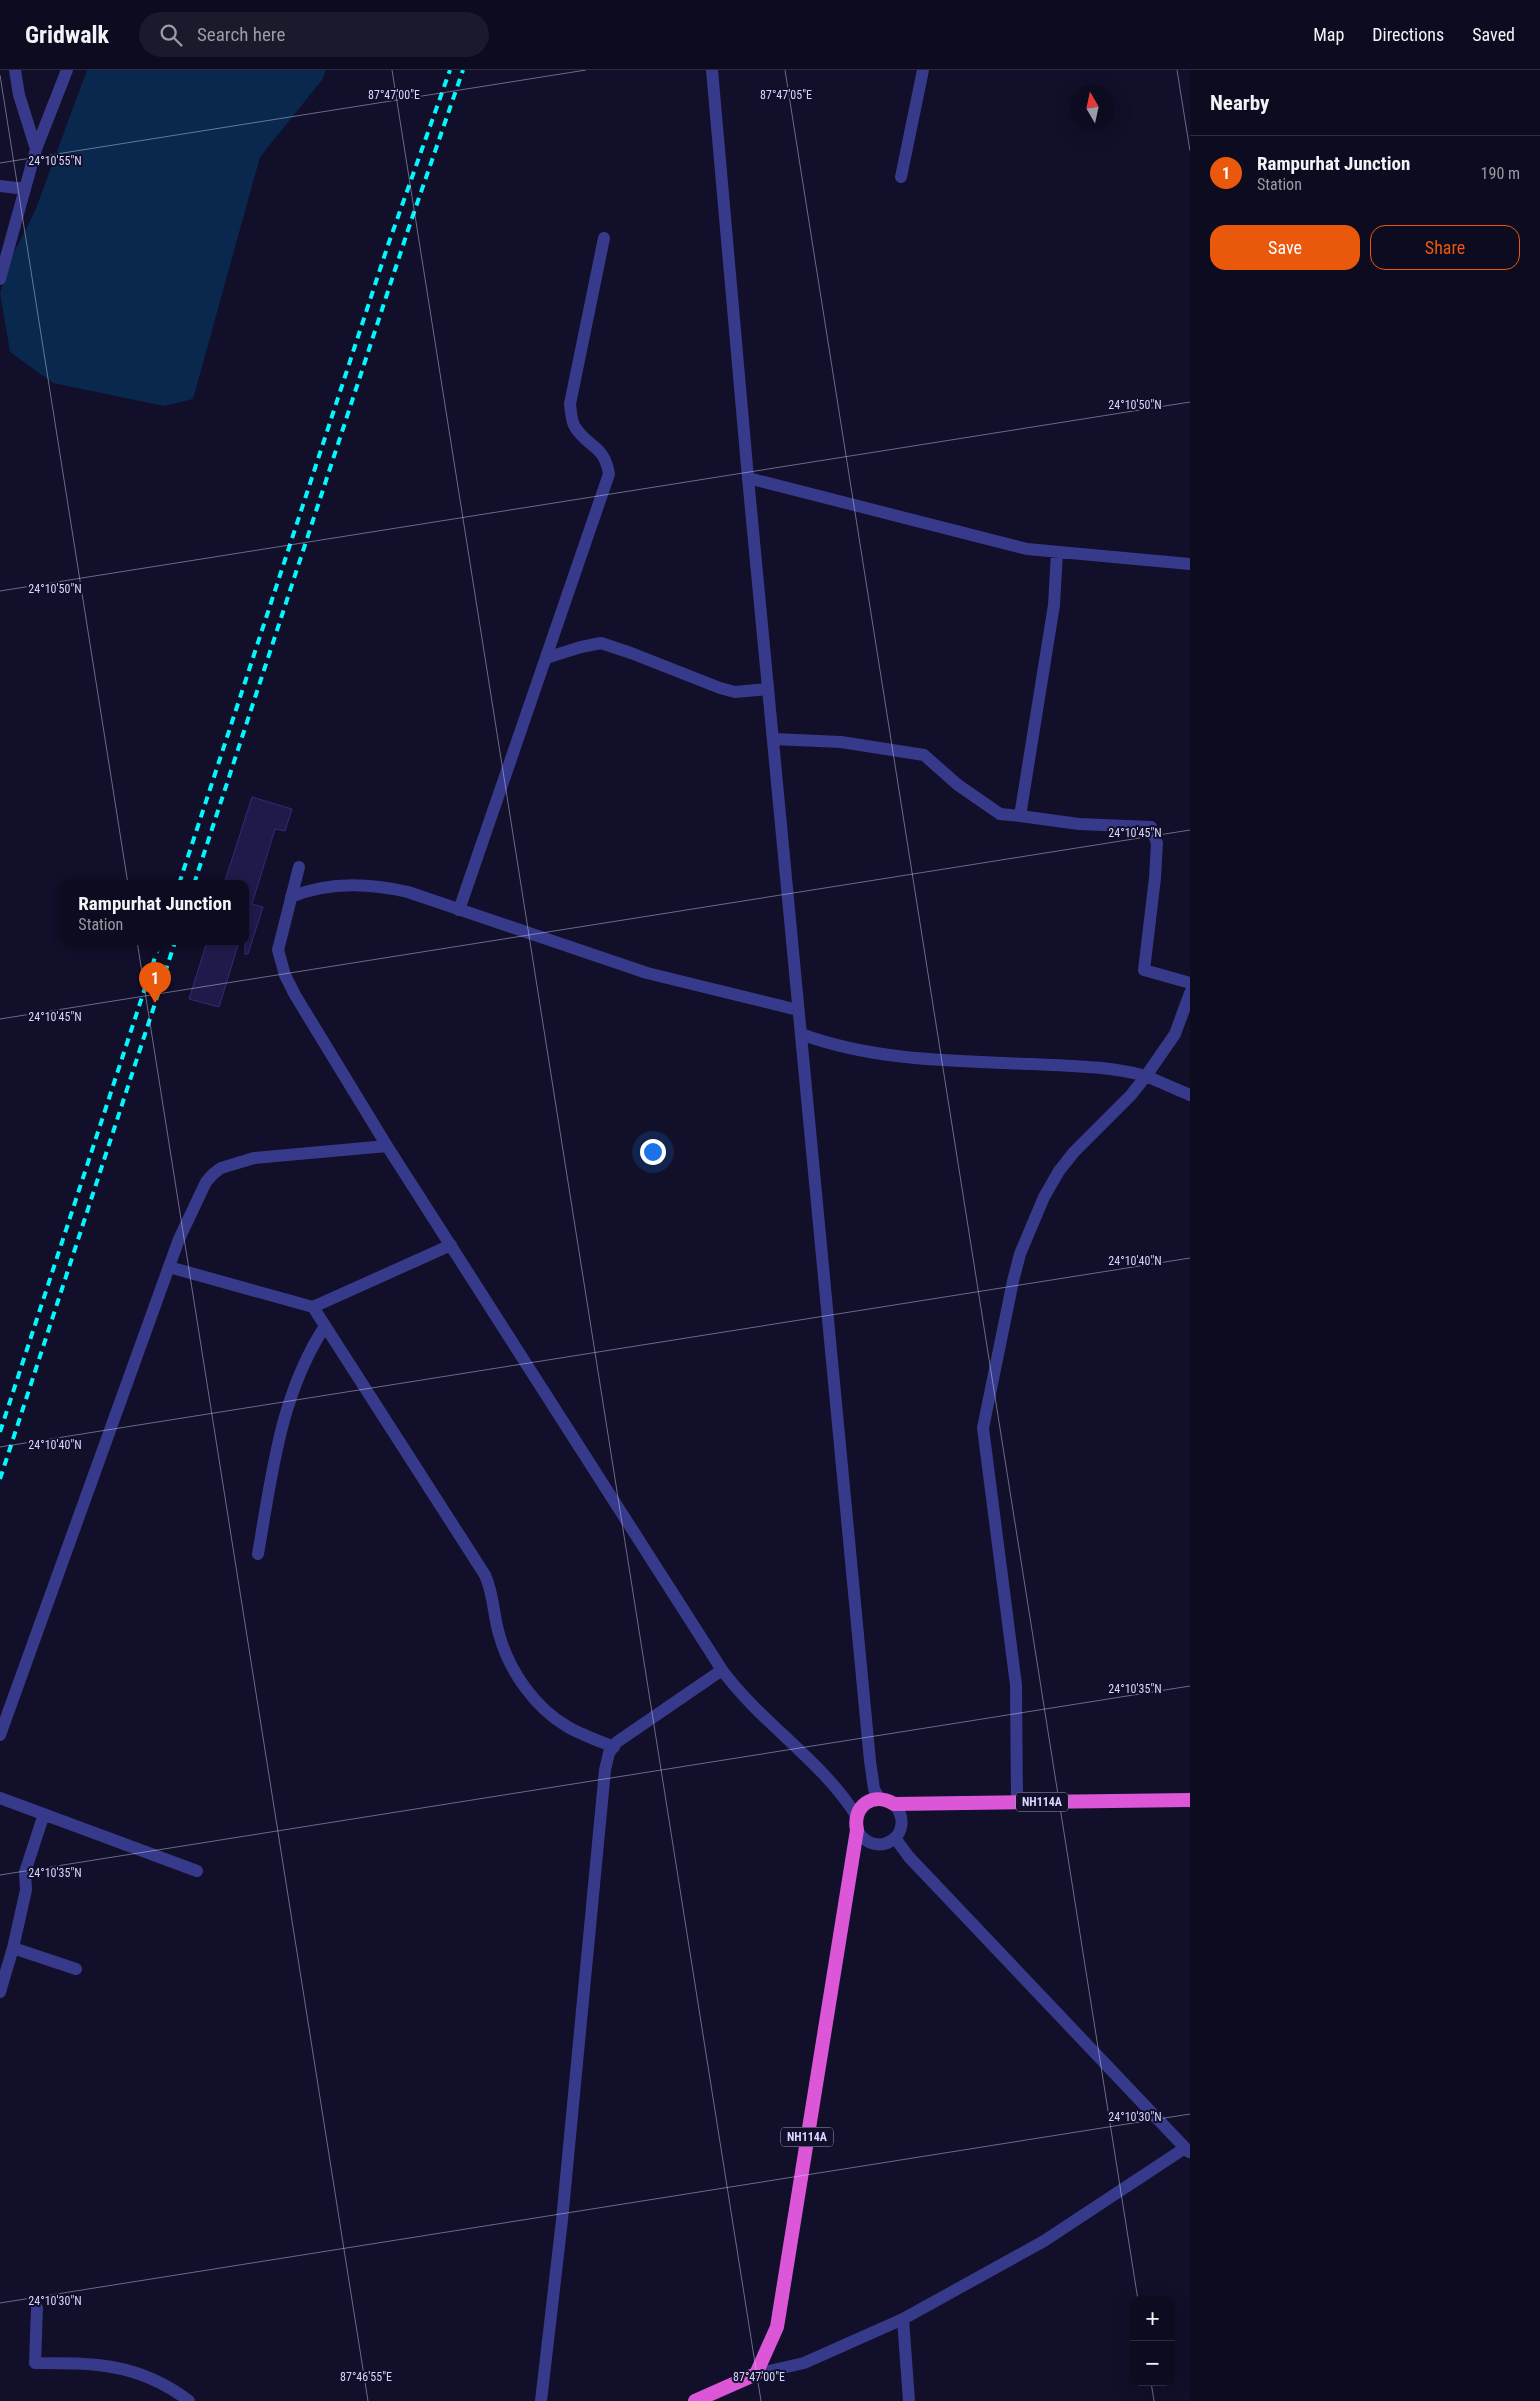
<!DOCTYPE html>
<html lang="en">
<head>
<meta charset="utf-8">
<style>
  :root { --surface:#0d0b1f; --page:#1b192c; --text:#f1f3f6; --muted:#9a9ba4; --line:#2d2b3d; --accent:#ea580c }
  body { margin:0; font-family:"Roboto Condensed",sans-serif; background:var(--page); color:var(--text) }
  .controls { position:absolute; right:15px; bottom:15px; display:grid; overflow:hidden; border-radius:10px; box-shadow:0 5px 20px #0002 }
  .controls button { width:45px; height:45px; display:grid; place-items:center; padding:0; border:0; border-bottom:1px solid var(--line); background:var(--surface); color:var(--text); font:25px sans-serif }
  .compass { position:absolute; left:1070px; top:15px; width:45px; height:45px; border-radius:50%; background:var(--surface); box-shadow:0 5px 20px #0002; rotate:351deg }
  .you { position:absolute; left:652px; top:1081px; width:18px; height:18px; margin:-12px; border:4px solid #fff; border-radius:50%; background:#1a73e8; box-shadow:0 0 0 8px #1a73e833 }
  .badge { display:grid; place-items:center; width:32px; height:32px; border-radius:50%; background:var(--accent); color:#fff; font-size:16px; font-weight:700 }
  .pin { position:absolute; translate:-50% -41px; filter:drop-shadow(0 1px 2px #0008) }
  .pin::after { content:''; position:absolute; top:26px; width:18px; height:15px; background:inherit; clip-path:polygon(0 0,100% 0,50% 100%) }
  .popup { position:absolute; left:61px; top:810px; width:188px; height:65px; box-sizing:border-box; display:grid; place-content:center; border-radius:10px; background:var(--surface); filter:drop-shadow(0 1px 4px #0005); font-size:16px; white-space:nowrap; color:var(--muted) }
  .popup b { font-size:19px; color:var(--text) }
  .popup::after { content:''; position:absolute; left:50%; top:100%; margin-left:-10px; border:10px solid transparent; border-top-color:var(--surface) }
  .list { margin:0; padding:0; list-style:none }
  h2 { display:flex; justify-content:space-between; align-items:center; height:65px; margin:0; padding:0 20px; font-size:21px }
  h2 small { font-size:16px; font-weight:400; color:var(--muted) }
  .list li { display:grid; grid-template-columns:32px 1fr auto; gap:15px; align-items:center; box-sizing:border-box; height:75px; padding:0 20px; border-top:1px solid var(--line) }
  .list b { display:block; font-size:19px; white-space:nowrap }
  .list p { margin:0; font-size:16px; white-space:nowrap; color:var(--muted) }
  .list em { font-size:16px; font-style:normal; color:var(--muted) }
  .actions { display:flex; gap:10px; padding:15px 20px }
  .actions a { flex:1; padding:11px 0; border:1px solid var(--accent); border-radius:15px; text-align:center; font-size:18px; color:var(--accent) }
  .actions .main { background:var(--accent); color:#fff }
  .icon { flex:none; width:28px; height:28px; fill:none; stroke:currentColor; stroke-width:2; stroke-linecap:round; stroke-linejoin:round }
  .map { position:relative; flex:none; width:1190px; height:2331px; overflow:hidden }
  header { display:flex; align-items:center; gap:30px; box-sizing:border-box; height:70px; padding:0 25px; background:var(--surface); border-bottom:1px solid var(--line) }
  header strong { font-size:24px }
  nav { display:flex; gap:28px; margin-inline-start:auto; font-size:18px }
  .search { width:350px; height:45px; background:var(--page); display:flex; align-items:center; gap:12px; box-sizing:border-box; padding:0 18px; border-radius:28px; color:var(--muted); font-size:19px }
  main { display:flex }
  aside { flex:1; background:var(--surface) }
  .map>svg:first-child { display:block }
</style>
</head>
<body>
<header>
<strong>Gridwalk</strong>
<div class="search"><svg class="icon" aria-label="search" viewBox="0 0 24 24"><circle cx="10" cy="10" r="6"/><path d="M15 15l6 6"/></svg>Search here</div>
<nav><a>Map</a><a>Directions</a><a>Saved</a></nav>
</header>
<main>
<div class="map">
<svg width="1190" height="2331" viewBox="0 0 1190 2331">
  <rect width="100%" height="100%" fill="#110f29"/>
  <path fill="#0a274d" d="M87 0H326L322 10 260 87 193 329 164 336 53 313 10 282 0 223 9 192 35 141Z"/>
  <path fill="#201a4b" stroke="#342a78" d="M252 727 292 739 285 761 275 759 252 834 263 837 248 884H245V814H224Z
    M207 872H239L219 937 189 929Z"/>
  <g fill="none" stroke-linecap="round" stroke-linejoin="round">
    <path stroke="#373a8a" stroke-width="12" d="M15 0 19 25 36 79
      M901 107 923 0
      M0 116 25 119
      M0 209 36 79 67 0
      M748 408 1027 479 1190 494
      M546 588 581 577 601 573 631 583 720 618 735 622 768 619
      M773 669 841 672 924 685 958 715 1000 744 1020 746 1054 535 1057 482
      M1020 746 1079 754 1151 757 1157 773 1155 808 1144 900 1190 913
      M291 827C329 811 369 813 408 822L647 903 798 940
      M459 840 609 404C604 374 588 378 575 357 571 351 571 341 570 334L604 168
      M801 964C874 991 955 991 1033 994 1071 996 1109 996 1146 1006L1175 964 1190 923
      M169 1197 313 1237 451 1175
      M313 1237 485 1505C494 1525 493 1544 499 1564 509 1601 535 1638 568 1657 582 1665 599 1671 614 1677
      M258 1484C272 1404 280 1325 325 1256
      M0 1728 197 1801
      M1017 1732 1016 1615 983 1358 1013 1211 1020 1184 1044 1127 1059 1101 1074 1082 1131 1025 1146 1006 1190 1025
      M13 1878 76 1899
      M0 1922 13 1878 26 1820 25 1802 44 1744
      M37 2238 35 2293C95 2293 139 2293 189 2331
      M903 2249 909 2331
      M541 2331 562 2150 605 1700 609 1683 617 1672 722 1600"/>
    <path stroke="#373a8a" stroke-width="12" d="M712 0 748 408 870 1691 874 1719 879 1728
      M299 797 278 880 285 905 295 925 387 1076 722 1600C762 1654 820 1689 856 1745
      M0 1665 179 1169 206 1112 213 1104 221 1098 254 1088 387 1076
      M857 1760C876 1793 919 1763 894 1734
      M895 1768 909 1787 1189 2082
      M756 2304 804 2293 903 2249 1044 2171 1185 2078"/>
    <path stroke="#db57d8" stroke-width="14" d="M695 2331 756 2304 777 2257 857 1760C852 1736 873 1721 894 1734L1190 1730"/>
    <path stroke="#02f8ff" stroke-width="4" stroke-dasharray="8 6" stroke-linecap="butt" d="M179 814 388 175 450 0
      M194 814 409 157 463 0
      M0 1362 160 872
      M0 1409 175 872"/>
  </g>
  <path fill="none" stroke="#d8d6ff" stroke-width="1" stroke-opacity="0.45" d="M392 0 761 2331M785 0 1138 2230M1177 0 1190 81M0 5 368 2331M0 93 586 0M0 521 1190 332M0 949 1190 760M0 1377 1190 1188M0 1805 1190 1616M0 2233 1190 2044M1151 2312 1154 2331"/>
  <g text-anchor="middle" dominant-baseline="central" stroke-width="4" stroke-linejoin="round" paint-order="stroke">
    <g fill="#110f29" stroke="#9c9abf" stroke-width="1">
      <rect x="1016" y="1722.5" width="52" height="19" rx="4"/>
      <rect x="781" y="2057.5" width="52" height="19" rx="4"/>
    </g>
    <g font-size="12" font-weight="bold" fill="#d8d6ff">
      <text x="1042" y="1732">NH114A</text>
      <text x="807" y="2067">NH114A</text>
    </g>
  </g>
  <g font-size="12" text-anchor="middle" fill="#d8d6ff" stroke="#110f29" stroke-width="4" stroke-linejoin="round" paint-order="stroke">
    <text x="394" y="29">87°47'00"E</text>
    <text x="786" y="29">87°47'05"E</text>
    <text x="55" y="95">24°10'55"N</text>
    <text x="1135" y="339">24°10'50"N</text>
    <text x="55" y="523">24°10'50"N</text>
    <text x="1135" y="767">24°10'45"N</text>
    <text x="55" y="951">24°10'45"N</text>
    <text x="1135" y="1195">24°10'40"N</text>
    <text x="55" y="1379">24°10'40"N</text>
    <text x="1135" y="1623">24°10'35"N</text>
    <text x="55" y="1807">24°10'35"N</text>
    <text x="1135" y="2051">24°10'30"N</text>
    <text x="55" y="2235">24°10'30"N</text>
    <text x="366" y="2311">87°46'55"E</text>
    <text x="759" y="2311">87°47'00"E</text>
  </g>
</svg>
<div class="controls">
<button>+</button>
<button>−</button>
</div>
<svg class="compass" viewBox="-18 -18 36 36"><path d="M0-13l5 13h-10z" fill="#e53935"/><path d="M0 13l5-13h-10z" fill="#9a9ba4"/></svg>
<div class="you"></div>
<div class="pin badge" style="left:155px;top:933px">1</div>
<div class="popup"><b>Rampurhat Junction</b>Station</div>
</div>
<aside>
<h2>Nearby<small></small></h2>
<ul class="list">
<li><span class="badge">1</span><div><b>Rampurhat Junction</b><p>Station</p></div><em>190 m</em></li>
</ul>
<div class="actions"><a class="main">Save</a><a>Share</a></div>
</aside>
</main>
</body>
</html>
